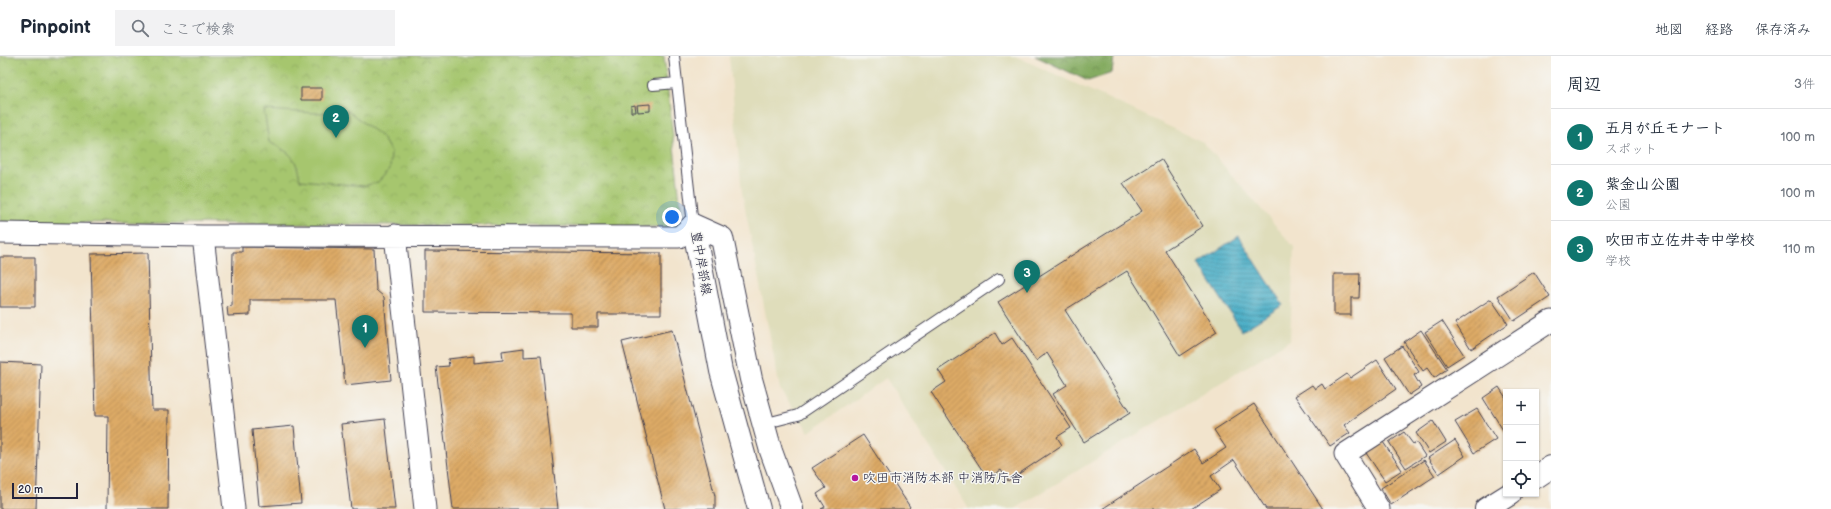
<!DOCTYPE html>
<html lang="ja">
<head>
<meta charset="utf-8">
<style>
  :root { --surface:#fff; --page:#f2f2f3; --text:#1f2937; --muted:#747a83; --line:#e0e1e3; --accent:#0f766e }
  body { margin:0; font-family:"Balsamiq Sans","Klee One",sans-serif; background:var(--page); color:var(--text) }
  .controls { position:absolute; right:12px; bottom:12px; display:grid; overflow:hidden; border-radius:0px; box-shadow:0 1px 3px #0004 }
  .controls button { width:36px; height:36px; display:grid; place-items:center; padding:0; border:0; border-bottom:1px solid var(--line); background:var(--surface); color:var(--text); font:20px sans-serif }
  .scale { position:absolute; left:12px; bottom:10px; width:66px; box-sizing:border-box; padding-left:4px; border:2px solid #22223b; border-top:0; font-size:11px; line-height:14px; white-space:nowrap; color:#22223b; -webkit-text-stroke:3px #f6f6f2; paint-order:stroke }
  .you { position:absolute; left:672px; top:161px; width:14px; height:14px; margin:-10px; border:3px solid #fff; border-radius:50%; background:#1a73e8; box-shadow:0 0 0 6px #1a73e833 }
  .badge { display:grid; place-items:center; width:26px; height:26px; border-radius:50%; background:var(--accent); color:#fff; font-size:13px; font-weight:700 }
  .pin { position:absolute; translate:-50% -33px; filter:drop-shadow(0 1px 2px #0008) }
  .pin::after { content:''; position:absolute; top:21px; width:14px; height:12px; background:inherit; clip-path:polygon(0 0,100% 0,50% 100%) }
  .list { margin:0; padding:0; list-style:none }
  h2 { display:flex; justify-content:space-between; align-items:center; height:52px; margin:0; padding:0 16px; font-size:17px }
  h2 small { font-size:13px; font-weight:400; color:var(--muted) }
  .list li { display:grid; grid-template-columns:26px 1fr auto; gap:12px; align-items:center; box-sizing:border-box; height:56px; padding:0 16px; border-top:1px solid var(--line) }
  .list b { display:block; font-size:15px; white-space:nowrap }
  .list p { margin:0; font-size:13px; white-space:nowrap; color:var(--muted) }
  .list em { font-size:13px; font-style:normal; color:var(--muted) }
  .icon { flex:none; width:22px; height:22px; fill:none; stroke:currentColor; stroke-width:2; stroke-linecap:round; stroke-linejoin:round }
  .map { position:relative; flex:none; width:1551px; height:453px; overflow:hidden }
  header { display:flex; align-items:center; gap:24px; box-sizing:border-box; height:56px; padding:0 20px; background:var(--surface); border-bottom:1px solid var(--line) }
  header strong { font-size:19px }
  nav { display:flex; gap:22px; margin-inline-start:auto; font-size:14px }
  .search { width:280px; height:36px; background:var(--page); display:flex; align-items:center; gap:10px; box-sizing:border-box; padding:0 14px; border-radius:0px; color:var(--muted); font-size:15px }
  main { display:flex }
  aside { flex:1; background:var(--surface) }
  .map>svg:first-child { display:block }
</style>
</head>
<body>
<header>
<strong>Pinpoint</strong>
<div class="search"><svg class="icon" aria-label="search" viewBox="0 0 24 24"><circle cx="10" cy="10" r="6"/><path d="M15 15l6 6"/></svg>ここで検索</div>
<nav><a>地図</a><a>経路</a><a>保存済み</a></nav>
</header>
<main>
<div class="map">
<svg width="1551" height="453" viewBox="0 0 1551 453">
  <defs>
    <pattern id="forest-crowns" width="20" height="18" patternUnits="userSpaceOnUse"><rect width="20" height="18" fill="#84ab61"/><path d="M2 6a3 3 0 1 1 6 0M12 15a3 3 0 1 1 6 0" fill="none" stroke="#6c8b51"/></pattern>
    <pattern id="park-crowns" width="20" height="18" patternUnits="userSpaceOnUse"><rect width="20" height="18" fill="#a6c66e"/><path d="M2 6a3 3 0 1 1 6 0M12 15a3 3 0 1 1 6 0" fill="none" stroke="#8faa60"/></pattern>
    <pattern id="water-rules" width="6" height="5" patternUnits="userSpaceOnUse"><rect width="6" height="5" fill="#45abc4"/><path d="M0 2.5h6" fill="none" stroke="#398ba0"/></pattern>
    <pattern id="building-hatch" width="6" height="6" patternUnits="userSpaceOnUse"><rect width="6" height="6" fill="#da6"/><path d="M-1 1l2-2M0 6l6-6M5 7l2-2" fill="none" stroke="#b38a55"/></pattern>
  </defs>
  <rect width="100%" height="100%" fill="#f6f6f2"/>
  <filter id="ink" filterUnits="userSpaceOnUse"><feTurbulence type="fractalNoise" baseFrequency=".025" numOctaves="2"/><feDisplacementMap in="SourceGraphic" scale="8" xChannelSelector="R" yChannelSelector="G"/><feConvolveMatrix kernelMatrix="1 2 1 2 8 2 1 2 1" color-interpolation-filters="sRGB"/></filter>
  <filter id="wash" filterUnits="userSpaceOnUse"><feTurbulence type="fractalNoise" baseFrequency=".012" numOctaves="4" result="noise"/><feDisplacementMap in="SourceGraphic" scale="16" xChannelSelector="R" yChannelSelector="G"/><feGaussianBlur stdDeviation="0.9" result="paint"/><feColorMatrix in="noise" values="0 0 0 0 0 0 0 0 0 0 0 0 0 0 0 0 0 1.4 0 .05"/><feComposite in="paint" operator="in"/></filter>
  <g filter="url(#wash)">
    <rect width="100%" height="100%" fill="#f2e4cd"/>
    <path fill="#dfddbb" d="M729 0H1015L1203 86 1294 191 1290 284 1015 453H969L886 322 809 376 780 333 742 136Z"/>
    <path fill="url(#forest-crowns)" stroke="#53664e" d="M1035 0H1112L1114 2 1112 17 1088 25Z"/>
    <path fill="url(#park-crowns)" stroke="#647454" d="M0 0H664L682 163 677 170 672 171 0 166Z"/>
    <path fill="#a6c66e" stroke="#647454" d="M264 54 316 57 348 55 382 81 391 96 390 113 378 126 364 130 300 124C296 99 290 97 269 86Z"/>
    <path fill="url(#water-rules)" stroke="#346680" d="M1239 180 1283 249 1242 275 1198 207Z"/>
    <g id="blocks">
      <path fill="url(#building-hatch)" d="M301 32H322V44H301Z
        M650 48V55L638 56 637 49Z
        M635 49 636 56H631V50Z
        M1161 103 1203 170 1165 194 1217 276 1180 300 1127 215 1065 254 1130 357 1084 386 1053 338 1067 329 1047 297 1036 305 998 246 1142 155 1123 127Z
        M242 191 374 193 376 234 384 241 391 324 345 329 336 244H250V259L228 260 227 251 232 250 233 196H242Z
        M425 195 661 197V258H598V271H571V257L425 256Z
        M148 197 152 354H169L168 453H107L108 360H95L91 198Z
        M0 201H35V251H0Z
        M1534 216 1550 241 1514 265 1498 240Z
        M1334 218H1360L1359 242H1351V259H1334Z
        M1491 243 1508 268 1471 293 1455 267Z
        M1442 265 1464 299 1447 310 1425 276Z
        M672 274 715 440V453H665L622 286Z
        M1421 274 1447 313 1434 322 1427 312 1423 315 1404 286Z
        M995 277 1002 289 1012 282 1071 372 1057 381 1062 389 1008 425 1001 414 988 423 931 336 946 326 938 314Z
        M1402 290 1419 316 1414 319 1421 331 1409 339 1385 301Z
        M524 292V301L541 300 558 453H453L436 311 449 310 448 303 474 300V307L503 304 502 295Z
        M1377 304 1396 333 1344 369 1350 377 1330 390 1295 340 1312 329 1315 333 1322 328 1325 333 1347 318 1350 322Z
        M0 306 41 308 36 453H0Z
        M1499 331 1506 342V379L1483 342Z
        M1254 348 1323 453H1266L1234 404 1211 420 1220 434 1191 453H1102L1194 393 1203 407 1226 392 1214 374Z
        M1477 353 1496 383 1474 397 1455 366Z
        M385 363 395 453H351L341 368Z
        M1433 365 1446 386 1429 397 1416 377Z
        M294 370 301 447 259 450 252 374Z
        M1404 376 1413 388 1416 386 1425 400 1406 412 1389 386Z
        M863 379 910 451 908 453H821L825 451 817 438 826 432 812 412Z
        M1455 384 1465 400 1439 418 1428 402Z
        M1383 386 1402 414 1385 425 1366 397Z
        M1424 404 1435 420 1391 449 1381 432Z"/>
    </g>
  </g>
  <g filter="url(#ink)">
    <use href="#blocks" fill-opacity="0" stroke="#413f51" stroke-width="1"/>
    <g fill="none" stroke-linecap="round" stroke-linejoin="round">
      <defs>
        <path id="service" d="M674 0 693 169
          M653 29 677 27
          M763 368 798 359 999 223"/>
        <path id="minor" d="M0 177 203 180 679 181 693 169
          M395 179 425 453
          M203 180 234 453
          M1379 453 1345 398 1551 265"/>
        <path id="tertiary" d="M693 169 722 182 751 323 771 395 792 453
          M693 169 721 315 759 453
          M1536 421 1551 411
          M1486 453 1510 438"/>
      </defs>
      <use href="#service" stroke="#413f51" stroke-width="12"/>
      <use href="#minor" stroke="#413f51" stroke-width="23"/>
      <use href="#tertiary" stroke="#413f51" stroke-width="24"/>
      <use href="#service" stroke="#fff" stroke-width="10"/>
      <use href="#minor" stroke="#fff" stroke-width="21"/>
      <use href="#tertiary" stroke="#fff" stroke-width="22"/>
    </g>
  </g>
  <circle fill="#b5179e" stroke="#f6f6f2" stroke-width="1.5" cx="855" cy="422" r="4"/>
  <g text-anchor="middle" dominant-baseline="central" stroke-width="3" stroke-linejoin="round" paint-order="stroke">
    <g font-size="13" fill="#22223b" stroke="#f6f6f2">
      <text transform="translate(701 207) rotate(80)">豊中岸部線</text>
    </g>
    <g font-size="13" fill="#22223b" stroke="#f6f6f2" text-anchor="start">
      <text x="863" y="422">吹田市消防本部 中消防庁舎</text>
    </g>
  </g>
</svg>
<div class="controls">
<button>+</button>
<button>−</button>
<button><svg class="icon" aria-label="locate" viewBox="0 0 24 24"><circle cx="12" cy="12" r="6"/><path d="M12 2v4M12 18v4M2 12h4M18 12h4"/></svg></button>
</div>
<div class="scale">20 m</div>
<div class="you"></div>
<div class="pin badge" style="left:365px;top:292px">1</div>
<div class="pin badge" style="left:336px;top:82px">2</div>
<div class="pin badge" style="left:1027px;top:237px">3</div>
</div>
<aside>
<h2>周辺<small>3件</small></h2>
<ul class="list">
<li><span class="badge">1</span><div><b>五月が丘モナート</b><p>スポット</p></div><em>100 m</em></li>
<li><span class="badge">2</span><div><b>紫金山公園</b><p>公園</p></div><em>100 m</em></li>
<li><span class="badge">3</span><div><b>吹田市立佐井寺中学校</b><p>学校</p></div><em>110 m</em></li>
</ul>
</aside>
</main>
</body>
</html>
